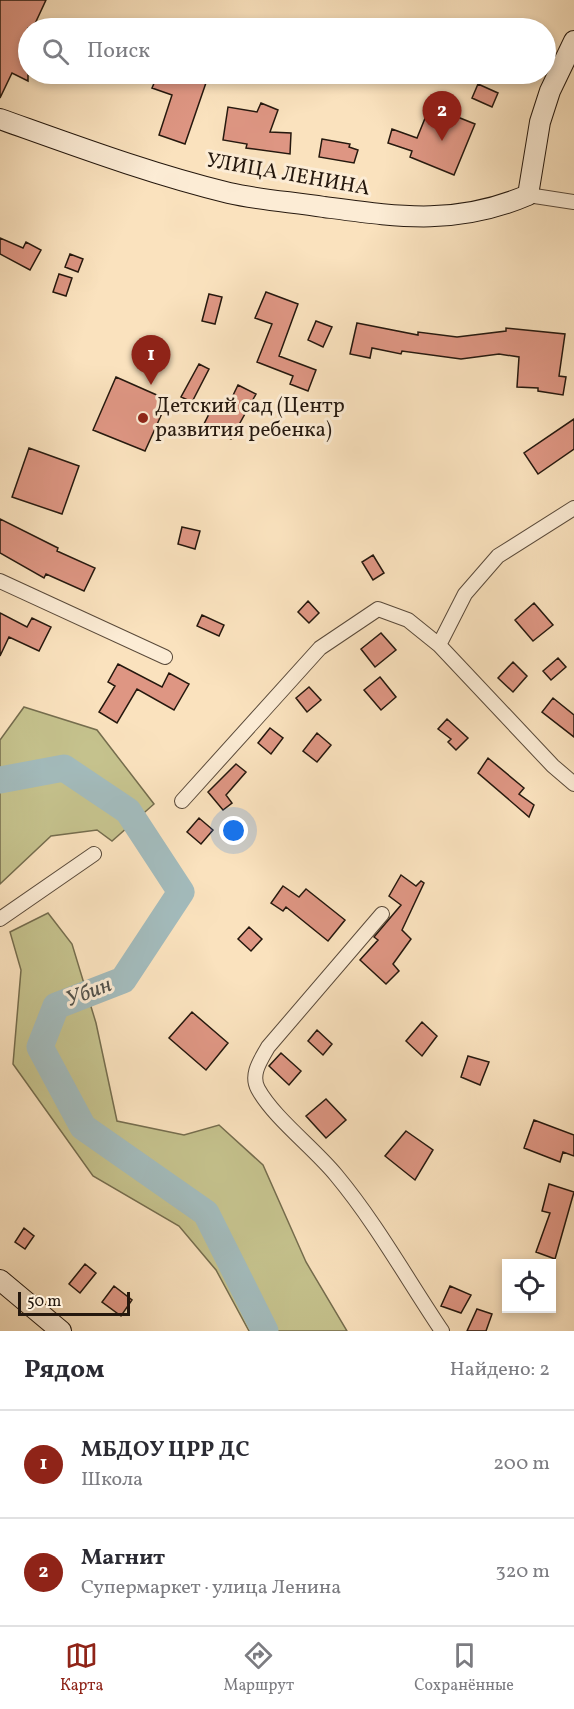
<!DOCTYPE html>
<html lang="ru">
<head>
<meta charset="utf-8">
<style>
  :root { --surface:#fff; --page:#f2f2f3; --text:#2b2b33; --muted:#7c7c81; --line:#e1e1e2; --accent:#8f2418 }
  body { margin:0; font-family:Vollkorn,serif; background:var(--page); color:var(--text) }
  .controls { position:absolute; right:18px; bottom:18px; display:grid; overflow:hidden; border-radius:0px; box-shadow:0 3px 9px #0003 }
  .controls button { width:54px; height:54px; display:grid; place-items:center; padding:0; border:0; border-bottom:2px solid var(--line); background:var(--surface); color:var(--text); font:30px sans-serif }
  .scale { position:absolute; left:18px; bottom:15px; width:112px; box-sizing:border-box; padding-left:6px; border:3px solid #25180e; border-top:0; font-size:16px; line-height:21px; white-space:nowrap; color:#25180e; -webkit-text-stroke:4px #fcecd5; paint-order:stroke }
  .you { position:absolute; left:234px; top:831px; width:21px; height:21px; margin:-15px; border:4px solid #fff; border-radius:50%; background:#1a73e8; box-shadow:0 0 0 9px #1a73e833 }
  .badge { display:grid; place-items:center; width:39px; height:39px; border-radius:50%; background:var(--accent); color:#fff; font-size:20px; font-weight:700 }
  .pin { position:absolute; translate:-50% -50px; filter:drop-shadow(0 2px 3px #0008) }
  .pin::after { content:''; position:absolute; top:32px; width:21px; height:18px; background:inherit; clip-path:polygon(0 0,100% 0,50% 100%) }
  .list { margin:0; padding:0; list-style:none }
  h2 { display:flex; justify-content:space-between; align-items:center; height:78px; margin:0; padding:0 24px; font-size:26px }
  h2 small { font-size:20px; font-weight:400; color:var(--muted) }
  .list li { display:grid; grid-template-columns:39px 1fr auto; gap:18px; align-items:center; box-sizing:border-box; height:108px; padding:0 24px; border-top:2px solid var(--line) }
  .list b { display:block; font-size:22px; white-space:nowrap }
  .list p { margin:0; font-size:20px; white-space:nowrap; color:var(--muted) }
  .list em { font-size:20px; font-style:normal; color:var(--muted) }
  .icon { flex:none; width:33px; height:33px; fill:none; stroke:currentColor; stroke-width:2; stroke-linecap:round; stroke-linejoin:round }
  .map { position:relative; flex:none; width:574px; height:1331px; overflow:hidden }
  .search { position:absolute; background:var(--surface); box-shadow:0 3px 9px #0003; left:18px; right:18px; top:18px; height:66px; display:flex; align-items:center; gap:15px; box-sizing:border-box; padding:0 21px; border-radius:33px; color:var(--muted); font-size:22px }
  .sheet { height:294px; background:var(--surface) }
  nav { display:flex; justify-content:space-around; align-items:center; box-sizing:border-box; height:84px; border-top:2px solid var(--line); background:var(--surface); font-size:16px; color:var(--muted) }
  nav a { display:grid; justify-items:center; gap:3px }
  nav .on { color:var(--accent) }
  .map>svg:first-child { display:block }
</style>
</head>
<body>
<div class="map">
<svg width="574" height="1331" viewBox="0 0 574 1331">
  <rect width="100%" height="100%" fill="#fae2be"/>
  <filter id="stains"><feTurbulence type="fractalNoise" baseFrequency=".00333" numOctaves="4"/><feColorMatrix values="0 0 0 0 .2 0 0 0 0 .09 0 0 0 0 .02 0 0 0 .5 -.17"/></filter>
  <radialGradient id="worn" r=".72"><stop offset=".6" stop-color="#630" stop-opacity="0"/><stop offset="1" stop-color="#630" stop-opacity=".3"/></radialGradient>
  <path fill="#c5c28d" stroke="#756d4e" stroke-width="1.5" d="M24 707 97 730 154 804 112 841 97 830 51 836 0 884V740Z
    M48 913 72 944 96 1023 117 1121 184 1135 219 1125 263 1165 306 1262 347 1331H249L216 1270 179 1226 93 1176 13 1064 21 970 10 932Z"/>
  <g fill="none" stroke-linecap="round" stroke-linejoin="round">
    <path stroke="#a3bbbc" stroke-width="27" d="M0 780 64 768 128 811 181 892 123 980 56 1006 40 1047 83 1127 206 1213 265 1331"/>
  </g>
  <path fill="#de9683" stroke="#25180e" stroke-width="1.5" d="M0 0H46L33 28H28V81L12 73 0 98Z
    M158 74H209L185 144 159 135 172 95 152 88Z
    M478 84 498 93 492 107 472 98Z
    M261 103 278 110 270 132 291 133 290 154 246 148 247 144 223 140 228 107 257 112Z
    M430 106 475 124 454 175 410 157 412 151 388 143 392 129 417 138Z
    M322 139 350 144 349 147 358 150 354 163 319 157Z
    M0 238 23 248 26 242 41 250 30 270 0 254Z
    M70 254 83 259 78 272 65 267Z
    M59 274 72 278 66 296 53 292Z
    M266 292 298 304 279 356 316 370 308 391 290 384 293 376 257 362 272 324 255 318Z
    M209 294 222 297 215 324 202 321Z
    M316 321 332 327 323 347 308 340Z
    M357 323 418 335V332L457 337 506 331V328L565 334 559 376 566 377 563 395 538 391V388L517 387 519 357 499 354 461 359 402 351 401 354 372 348 370 358 350 354Z
    M199 364 209 369 192 402 181 397Z
    M116 377 168 400 145 451 93 430Z
    M238 385 256 394 231 439 203 426 212 408 224 414Z
    M574 419V449L538 474 524 453Z
    M29 448 79 466 62 514 12 497Z
    M0 519 58 548 57 551 95 568 84 591 46 574 44 578 0 553Z
    M182 527 200 531 195 549 178 544Z
    M373 555 384 573 373 580 362 562Z
    M308 601 319 613 309 623 298 612Z
    M534 603 553 625 533 641 515 620Z
    M0 613 27 627 32 618 51 627 39 651 9 637 0 656Z
    M202 615 224 625 219 636 197 626Z
    M381 633 396 650 375 667 361 649Z
    M558 658 566 667 551 680 543 671Z
    M513 662 527 676 513 692 498 678Z
    M118 664 162 687 169 673 189 684 174 710 137 689 117 723 99 712 115 686 108 682Z
    M380 677 396 697 381 710 364 690Z
    M309 687 321 700 307 712 296 698Z
    M553 698 574 715V737L542 712Z
    M447 719 468 738 456 750 448 742 451 739 438 729Z
    M270 728 283 738 271 754 258 743Z
    M317 733 331 745 317 762 303 751Z
    M488 758 524 788 519 794 534 805 529 817 478 773Z
    M236 764 246 772 226 795 232 803 223 810 208 792Z
    M199 818 213 830 201 844 187 832Z
    M401 875 416 886 421 881 424 883 402 930 411 939 393 964 399 971 386 984 360 960 378 940 374 937 401 905 389 896Z
    M283 886 299 897 306 889 345 920 328 941 286 907 283 911 271 903Z
    M249 927 262 939 251 951 238 939Z
    M192 1012 228 1043 206 1070 169 1038Z
    M422 1022 437 1036 422 1056 406 1041Z
    M317 1030 332 1044 323 1055 308 1041Z
    M281 1053 301 1071 289 1085 269 1066Z
    M468 1056 489 1062 480 1085 461 1077Z
    M326 1099 346 1120 326 1138 306 1116Z
    M534 1120 574 1135V1156L563 1152 560 1162 524 1148Z
    M406 1131 433 1150 415 1180 385 1156Z
    M549 1184 574 1192 555 1259 536 1252 550 1213 542 1211Z
    M24 1228 34 1236 25 1249 15 1242Z
    M85 1264 96 1273 80 1293 69 1284Z
    M114 1286 132 1300 121 1316 102 1302Z
    M450 1286 471 1295 461 1313 441 1306Z
    M477 1309 492 1314 486 1331H467Z"/>
  <g fill="none" stroke-linecap="round" stroke-linejoin="round">
    <defs>
      <path id="street" d="M528 195 574 202
        M0 581 165 657
        M439 645 465 594 498 556 574 508
        M182 801 320 648 378 609 408 620 439 645 553 766 574 784
        M382 914 268 1047C261 1060 250 1074 258 1089 274 1118 314 1148 336 1175 376 1223 407 1279 442 1331
        M0 919 94 854"/>
      <path id="secondary" d="M0 119C76 146 151 174 229 193 260 200 292 202 324 207 399 217 456 226 528 195L540 122 550 91 574 41
        M0 1280 61 1331"/>
    </defs>
    <use href="#street" stroke="#5a4a3a" stroke-width="16"/>
    <use href="#secondary" stroke="#25180e" stroke-width="22"/>
    <use href="#street" stroke="#fcecd5" stroke-width="14"/>
    <use href="#secondary" stroke="#fcecd5" stroke-width="20"/>
  </g>
  <circle fill="#8f2418" stroke="#fcecd5" stroke-width="2" cx="143" cy="418" r="6"/>
  <g text-anchor="middle" dominant-baseline="central" stroke-width="6" stroke-linejoin="round" paint-order="stroke">
    <g font-size="21" fill="#25180e" stroke="#fcecd5">
      <text transform="translate(288 175) rotate(10)">УЛИЦА ЛЕНИНА</text>
    </g>
    <g font-size="21" fill="#25180e" stroke="#fcecd5" text-anchor="start">
      <text x="155" y="406">Детский сад (Центр<tspan x="155" dy="24">развития ребенка)</tspan></text>
    </g>
    <g font-size="22" font-style="italic" fill="#51514b" stroke="#fcecd5">
      <text transform="translate(89 993) rotate(-21)">Убин</text>
    </g>
  </g>
  <rect width="100%" height="100%" filter="url(#stains)"/>
  <rect width="100%" height="100%" fill="url(#worn)"/>
</svg>
<div class="controls">
<button><svg class="icon" aria-label="locate" viewBox="0 0 24 24"><circle cx="12" cy="12" r="6"/><path d="M12 2v4M12 18v4M2 12h4M18 12h4"/></svg></button>
</div>
<div class="scale">50 m</div>
<div class="you"></div>
<div class="pin badge" style="left:151px;top:385px">1</div>
<div class="pin badge" style="left:442px;top:141px">2</div>
<div class="search"><svg class="icon" aria-label="search" viewBox="0 0 24 24"><circle cx="10" cy="10" r="6"/><path d="M15 15l6 6"/></svg>Поиск</div>
</div>
<section class="sheet">
<h2>Рядом<small>Найдено: 2</small></h2>
<ul class="list">
<li><span class="badge">1</span><div><b>МБДОУ ЦРР ДС</b><p>Школа</p></div><em>200 m</em></li>
<li><span class="badge">2</span><div><b>Магнит</b><p>Супермаркет · улица Ленина</p></div><em>320 m</em></li>
</ul>
</section>
<nav>
<a class="on"><svg class="icon" aria-label="map" viewBox="0 0 24 24"><path d="M3 6l6-2 6 2 6-2v14l-6 2-6-2-6 2zM9 4v14M15 6v14"/></svg>Карта</a>
<a><svg class="icon" aria-label="directions" viewBox="0 0 24 24"><path d="M12 3l9 9-9 9-9-9zM9 14v-3h6M13 9l2 2-2 2"/></svg>Маршрут</a>
<a><svg class="icon" aria-label="saved" viewBox="0 0 24 24"><path d="M7 4h10v16l-5-4-5 4z"/></svg>Сохранённые</a>
</nav>
</body>
</html>
